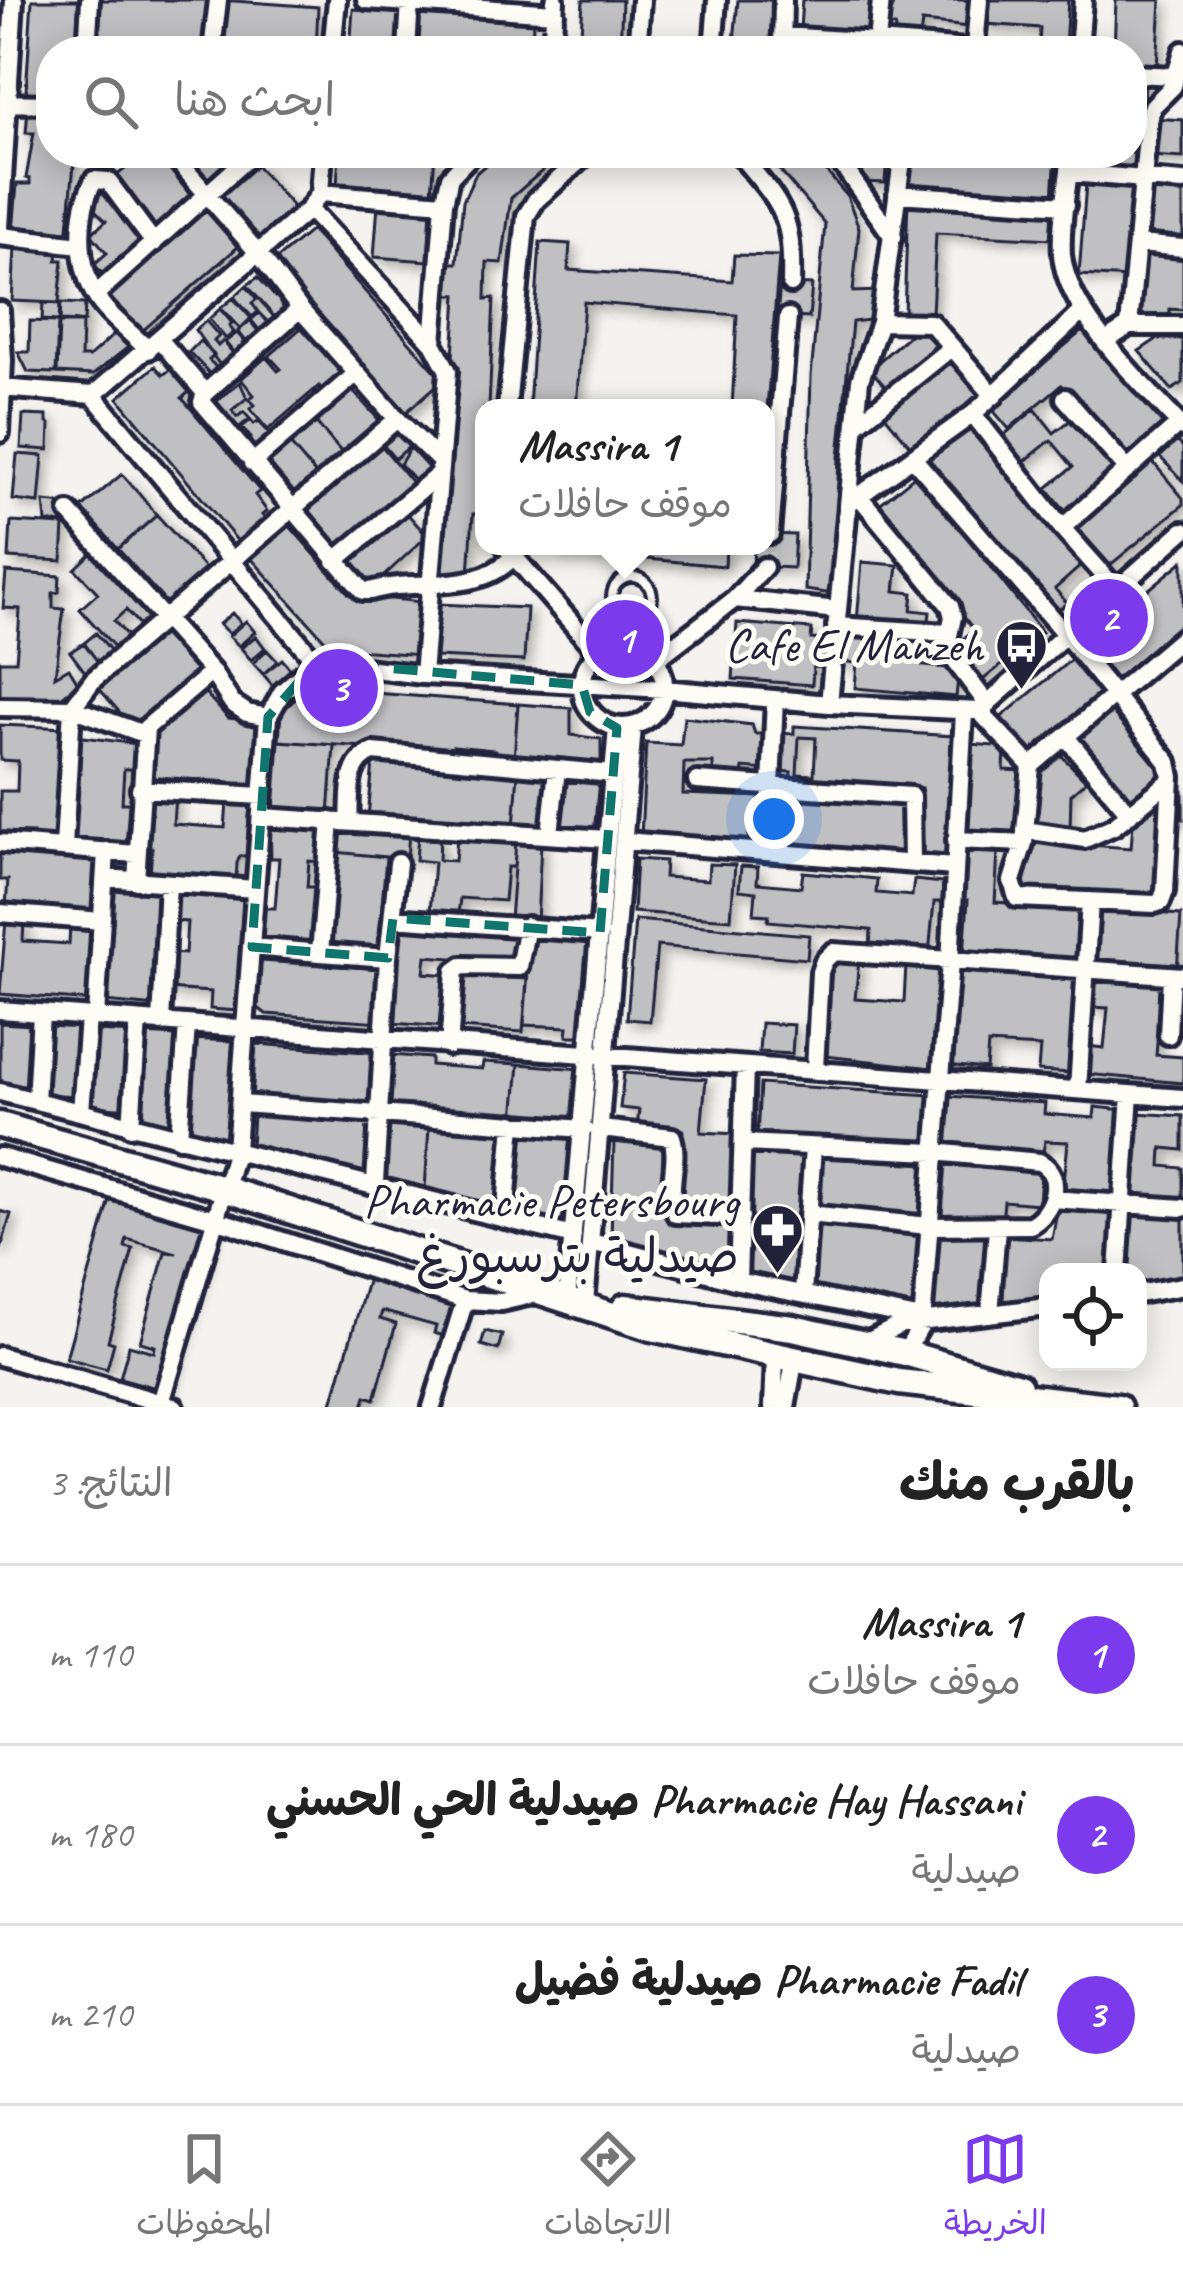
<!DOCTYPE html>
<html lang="ar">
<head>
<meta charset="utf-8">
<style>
  :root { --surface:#fff; --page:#f6f6f6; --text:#222; --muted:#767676; --line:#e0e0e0; --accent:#7c3aed }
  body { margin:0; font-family:Caveat,"Playpen Sans Arabic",sans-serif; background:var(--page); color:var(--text); direction:rtl }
  .controls { position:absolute; right:36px; bottom:36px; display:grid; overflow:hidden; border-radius:24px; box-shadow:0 6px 30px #0003 }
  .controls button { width:108px; height:108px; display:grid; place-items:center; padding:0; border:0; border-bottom:3px solid var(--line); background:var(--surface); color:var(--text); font:60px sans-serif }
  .you { position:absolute; left:774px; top:819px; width:42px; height:42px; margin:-30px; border:9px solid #fff; border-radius:50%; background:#1a73e8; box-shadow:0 0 0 18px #1a73e833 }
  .badge { display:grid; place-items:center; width:78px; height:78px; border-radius:50%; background:var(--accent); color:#fff; font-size:39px; font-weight:700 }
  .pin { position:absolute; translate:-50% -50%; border:6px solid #fff; box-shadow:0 3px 12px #0006 }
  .popup { position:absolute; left:475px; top:399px; width:300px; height:156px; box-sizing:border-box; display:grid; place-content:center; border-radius:24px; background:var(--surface); filter:drop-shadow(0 3px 9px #0005); font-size:39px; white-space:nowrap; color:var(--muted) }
  .popup b { font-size:45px; color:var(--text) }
  .popup::after { content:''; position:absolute; left:50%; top:100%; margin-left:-24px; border:24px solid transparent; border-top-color:var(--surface) }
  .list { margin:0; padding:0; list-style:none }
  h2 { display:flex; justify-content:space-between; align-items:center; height:156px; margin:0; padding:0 48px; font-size:51px }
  h2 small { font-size:39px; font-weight:400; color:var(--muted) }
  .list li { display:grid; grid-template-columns:78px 1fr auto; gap:36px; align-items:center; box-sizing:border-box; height:180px; padding:0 48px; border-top:3px solid var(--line) }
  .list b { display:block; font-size:45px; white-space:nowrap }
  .list p { margin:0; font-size:39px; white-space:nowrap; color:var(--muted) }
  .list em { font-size:39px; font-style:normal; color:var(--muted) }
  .icon { flex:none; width:66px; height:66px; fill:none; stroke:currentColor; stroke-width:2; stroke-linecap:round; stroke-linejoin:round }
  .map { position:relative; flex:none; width:1183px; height:1407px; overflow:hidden; direction:ltr }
  .search { position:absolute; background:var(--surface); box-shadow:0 6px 30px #0003; left:36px; right:36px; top:36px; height:132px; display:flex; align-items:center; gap:30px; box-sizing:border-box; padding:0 42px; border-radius:48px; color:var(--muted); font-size:45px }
  .sheet { height:696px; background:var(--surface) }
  nav { display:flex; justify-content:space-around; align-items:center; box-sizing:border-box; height:168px; border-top:3px solid var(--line); background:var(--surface); font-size:33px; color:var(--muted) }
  nav a { display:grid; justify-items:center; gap:6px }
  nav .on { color:var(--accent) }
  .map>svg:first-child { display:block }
</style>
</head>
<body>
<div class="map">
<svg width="1183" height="1407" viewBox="0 0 1183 1407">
  <defs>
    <filter id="shadow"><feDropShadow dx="6" dy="6" stdDeviation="6" flood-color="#0004"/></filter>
  </defs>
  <rect width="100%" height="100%" fill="#f4f3ef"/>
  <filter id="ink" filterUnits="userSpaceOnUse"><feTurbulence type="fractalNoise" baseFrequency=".00833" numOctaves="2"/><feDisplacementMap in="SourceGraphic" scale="24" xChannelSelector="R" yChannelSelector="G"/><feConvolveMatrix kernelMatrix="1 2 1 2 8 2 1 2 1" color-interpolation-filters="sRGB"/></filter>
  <g filter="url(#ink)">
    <path fill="#c0bfc2" stroke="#22223b" stroke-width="3" fill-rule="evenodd" filter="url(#shadow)" d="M32 0H82L79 51H51V94L26 92Z
      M96 0H207L203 51 93 42Z
      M221 0 318 7 316 51H217Z
      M583 0H622L620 51H580Z
      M738 0H773L769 51H733Z
      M802 0H872L870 35 800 30Z
      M893 0H972L969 27 922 22 920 38 894 36 895 27 885 26 886 8 892 9Z
      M986 0H1068L1065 46 1039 45 1040 28 985 24Z
      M1116 0H1161L1157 67 1132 66V51H1114Z
      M353 9 401 12 399 51H350Z
      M414 14 533 21 532 51H412Z
      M801 46 873 51H801Z
      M1132 78 1145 79 1141 169 1087 166 1088 153H1132Z
      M28 108 51 110V153H75L67 239 13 233 17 184H30V179L26 178 34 133H26Z
      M1152 118 1183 120V158L1150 156Z
      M145 153H157L195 201 154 234 111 180Z
      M175 153H239L243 158 203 189Z
      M339 153H435L432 193 337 186Z
      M499 153H563L511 198 502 263 487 262 486 299 494 298 489 408H484V514H473L469 575 439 572 457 295 438 294 440 263H457L463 201 476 173Z
      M765 153H811L847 196 859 228 853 292 878 291V319L852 322 839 457 833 594 805 590 811 376 825 224Z
      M900 153 887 155 885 183 862 182 864 155 842 154Z
      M912 153H1056L1053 198 910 188Z
      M256 165 293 207 253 243 216 201Z
      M1086 183 1137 186 1130 278 1079 275Z
      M1149 187 1183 189V243L1145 240Z
      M102 188 147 241 105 277 94 264 107 253 91 234 106 221 86 201Z
      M908 200 1054 211 1053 239 936 233 932 314H904Z
      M378 204 431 207 428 261 374 257Z
      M204 208 238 247 139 334 106 296Z
      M311 230 443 380 403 415 271 264Z
      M540 242 570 244 568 270 732 281 734 255 779 256 766 421V408H732L737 315 584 302 576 408H529Z
      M15 249 58 251 57 260H63L59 303 12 301Z
      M1144 253 1183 255V310L1170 309 1169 325 1139 323Z
      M258 277 275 297 279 294 284 300 280 303 290 316 280 324 247 285Z
      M780 284 812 285 809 318 777 316Z
      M246 286 257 299 252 303 258 312 252 317 234 297Z
      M233 298 251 318 240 329 221 308Z
      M43 303 60 304 59 321 42 320Z
      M61 303 85 304 84 322 60 321Z
      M220 309 232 323 229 326 234 332 226 339 209 319Z
      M259 313 270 324 264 336 251 320Z
      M30 321 58 322 56 373 28 372 18 352H29Z
      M206 321 219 336 214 341 218 346 223 341 236 357 222 368 195 330Z
      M250 321 263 337 250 347 238 331Z
      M59 323H82L81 357H89L120 329 132 344 93 375 57 373Z
      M923 323 942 346 889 391 870 369Z
      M302 327 344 377 325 394 319 386 268 430 250 409 255 405 249 399 254 395 241 379 266 357 278 371 281 369 269 356Z
      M1082 331 1167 429 1127 463 1061 385 1009 429 991 408Z
      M237 333 250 348 238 358 225 342Z
      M1157 339H1183V383L1172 390 1139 351Z
      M200 341 214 355 209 360 216 367 210 374 189 352Z
      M952 355 985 395 916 453 883 413Z
      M176 365 195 387 182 398 260 491 255 495 267 511 262 515 267 521 240 544 118 398 155 366 163 375Z
      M240 382 247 398 232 410 237 417 244 412 250 419 233 432 212 405Z
      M350 388 379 420 342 453 315 421Z
      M1035 409 1054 433 1072 419 1117 474 1068 514 1047 488 1073 467 1051 440 1019 466 998 440Z
      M23 415 47 416V423L50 424 49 450 21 448Z
      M251 420 254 424 258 421 275 439 253 456 244 444 251 438 242 427Z
      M315 421 342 453 318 477 290 444Z
      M966 426 1085 562 1055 589 1067 603 1055 613 925 462Z
      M397 433 409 447 395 459 383 445Z
      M1177 441 1183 447V481L1160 457Z
      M290 444 318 477 291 499 264 466Z
      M382 446 414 485 334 552 302 512Z
      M410 448 432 472 419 485 400 464Z
      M17 454 43 456 39 503 13 500Z
      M1152 461 1183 498V505L1103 571 1069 531Z
      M122 474 157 515 118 549 82 508Z
      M917 474 1042 632 978 684 950 649 974 630 877 506Z
      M44 502 65 504 63 524 46 522Z
      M405 511 427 536 372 587 348 561Z
      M157 515 207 571 169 606 118 549Z
      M11 522 64 525 62 561 9 558Z
      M287 523 350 595 423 602 420 655 332 648 250 557Z
      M766 534 795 535 793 568 753 566 754 546H766Z
      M558 546H726L725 566 558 551Z
      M94 551 154 617 142 628 126 610 114 621 131 640 119 652 80 609 98 593 75 569Z
      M1183 561V631L1115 686 1082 645Z
      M862 562 898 565 895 591 913 593 911 610 930 612 928 628 857 622Z
      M6 572 60 576 59 592 53 593V608L64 609 55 676 69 668 78 683 54 703 0 700V661H16L19 626 20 609 3 608Z
      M437 604 527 608 524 661 435 657Z
      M232 613 241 623 229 634 219 624Z
      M246 621 255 632 239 646 229 636Z
      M737 623 812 629 811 639 830 640 828 668 813 667 812 685 733 679Z
      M164 627 200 669 133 728 97 686Z
      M96 633 111 651 98 662 84 643Z
      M841 635 925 642 923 666 959 669 956 697 855 688 857 663 838 661Z
      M256 636 265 648 251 660 241 648Z
      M84 643 98 662 85 672 70 652Z
      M267 650 277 661 263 674 253 663Z
      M1073 658 1105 697 1031 758 999 719Z
      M282 659 292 671 274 687 263 674Z
      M199 686 228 718 260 721 257 790 229 789V782L159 777 158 784 145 783 150 729Z
      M308 688 518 704 514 759 495 757V750L453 746V753L279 741 281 712Z
      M518 704 571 708V735L601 739V764L514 759Z
      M1110 710 1168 779 1132 809 1074 740Z
      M684 717 752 725 755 734H770L767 770 743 768 742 774 713 773V763H684L683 794 763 797 761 824 749 823 748 846 641 836 646 743 681 745Z
      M0 725 66 728 60 841 32 840 33 833 0 832V791H17L18 761 0 760Z
      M794 726 954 736 946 861 917 859 922 788 790 780 791 772 775 771 778 733 794 734ZM799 737 816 738 814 775 797 774Z
      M76 736 137 744 136 769H124L122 803H129L126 847 68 843Z
      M279 741 334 745 329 815 274 810Z
      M972 744 1005 747 1004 770 1024 771 1019 840 965 836Z
      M1058 752 1086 781 1071 794 1070 830 1029 828 1033 775Z
      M373 762 518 773 514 827 368 818Z
      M518 773 545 775 541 829 514 827Z
      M561 776 599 780 594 833 556 830Z
      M1174 790 1183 791V819H1173Z
      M149 794 175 796 173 824 225 828 227 803 250 805 246 856H240L237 863 236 882 150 875 152 848H145Z
      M777 794 906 802 903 857 774 849Z
      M1153 807H1163L1156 900 1023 892 1030 841 1131 848 1133 823Z
      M270 823 324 827 322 862 309 861 307 887H317L316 947 262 943 264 908H275L279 858H271Z
      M338 826 409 832 407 859 335 852Z
      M418 834 440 836 439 860 455 861 457 837 516 841 514 867H507L504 901 460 898 458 915 430 912 434 862 416 860Z
      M516 841 541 843 537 922 510 920Z
      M965 849 998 851 995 902 1084 909 1079 964 964 955 968 900H961Z
      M335 852 386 857 378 953 326 950Z
      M0 853 100 861 96 914 6 906 8 880H0Z
      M636 859 665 861 664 877 708 880 709 864 735 865 731 919 633 912Z
      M741 866 758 867 757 883 801 887 803 872 877 879 876 893 912 896 914 880 943 883 942 902H934L929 954 870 949 871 930 768 921 769 915 754 914 756 892 739 890Z
      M111 885 164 890 158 1007 104 1002Z
      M175 894 243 898 239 1011 210 1009 211 992 167 989 170 953 185 954 187 922 173 921Z
      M1096 909 1181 915 1177 971 1092 965Z
      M6 920 24 921 23 941 69 944 70 925 98 927 92 1001 0 994Z
      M635 920 809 935 807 959 657 946 650 1021 627 1019Z
      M399 926 520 935 518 963 426 956 424 973 450 975 447 1027 392 1023Z
      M531 931 589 937 582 1036H567L568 1027 524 1025Z
      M832 960 859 961 855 999 904 1002 906 964 941 967 932 1068 825 1056Z
      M260 961 385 969 381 1022 266 1014 257 1007Z
      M954 969 1079 978 1072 1073 1038 1071 1040 1047 988 1044 986 1069 947 1065Z
      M463 975 527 979 523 1032 459 1028Z
      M1093 978 1162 984 1156 1055 1183 1057V1083L1085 1074 1087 1046 1104 1048 1108 1008 1091 1007Z
      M0 1023 32 1025 29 1089 0 1082Z
      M761 1023 794 1025 792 1054 759 1052Z
      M48 1026 81 1028 77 1096 44 1094Z
      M95 1031 135 1033 130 1109 91 1106Z
      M142 1034 178 1036 171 1125 136 1118Z
      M188 1039 233 1041 226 1141 184 1130Z
      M256 1044 379 1053 375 1106 252 1098Z
      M390 1055 431 1058V1065L482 1069 483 1062 519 1064 514 1118 386 1107Z
      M519 1064 580 1069 575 1124 514 1118Z
      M624 1073 706 1079 701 1132 737 1134 734 1211 678 1207 683 1130 637 1127 639 1110 620 1108Z
      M760 1084 931 1095 928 1148 757 1137Z
      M948 1096 1045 1103 1044 1114 1094 1118 1095 1107 1124 1110 1118 1196 1063 1192 1068 1142 1045 1141 1042 1157 944 1147Z
      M1136 1113 1183 1116V1150L1162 1148 1161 1166 1183 1168V1203L1130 1199Z
      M253 1114 373 1124 369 1177 251 1146Z
      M384 1124 429 1127 425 1190 382 1179Z
      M429 1127 507 1132 500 1208 425 1190Z
      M521 1132 572 1137 568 1227 516 1212Z
      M614 1141 668 1144 667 1217 734 1222 729 1269 611 1237Z
      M751 1152 805 1155 797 1284 745 1272Z
      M817 1157 925 1164 921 1217 813 1210Z
      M940 1164 1041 1173 1039 1204 1004 1201 1002 1224 935 1218Z
      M111 1196 213 1225 167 1391 120 1378 129 1345 154 1352 155 1346 140 1342 165 1252 177 1253 127 1239 125 1247 133 1249 108 1341 114 1343 107 1369 66 1358Z
      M1058 1207 1115 1213 1111 1272H1048V1300L1003 1305 1004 1236 1052 1239Z
      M0 1211 11 1214 0 1252Z
      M1130 1213 1183 1217V1277L1138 1285V1272H1127Z
      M813 1225 921 1235 913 1316 808 1290Z
      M934 1230 993 1233 987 1313 929 1314Z
      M368 1278 463 1306 454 1339 434 1333 436 1326 382 1311 380 1319 396 1324 375 1399 366 1396 363 1407H331Z
      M485 1331 502 1335 498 1350 481 1345Z"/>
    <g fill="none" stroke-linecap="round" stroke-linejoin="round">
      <path stroke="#cac9cb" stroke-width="16" stroke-dasharray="16 8" stroke-linecap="butt" d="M788 317 791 284
        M764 567 770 534"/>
      <defs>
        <path id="service" d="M612 597a20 20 0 1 1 40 0a20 20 0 1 1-40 0Z
          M643 614 654 625 665 651
          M603 650 607 626 619 613"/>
        <path id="minor" d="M366 0 555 13
          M881 0 877 42 994 51
          M782 36 877 42
          M87 46 123 51
          M975 48 979 0
          M87 51 90 0
          M212 51 218 0
          M332 51 337 0
          M407 51 410 0
          M552 51 555 0
          M637 51 641 0
          M713 51 717 0
          M782 51 783 0
          M1079 51 1083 0
          M1132 74 1177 76
          M0 103 51 104
          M171 153 259 254 300 309 397 419 438 459
          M738 153C782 206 793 213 791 284
          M834 153 893 237
          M1071 153C1068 186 1060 222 1062 255 1068 316 1143 384 1183 428
          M1069 173 1183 182
          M320 193 444 203
          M897 194 1066 205
          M309 209 433 343 448 371 423 675
          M0 227 14 0
          M0 236 81 245
          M1139 244 1183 248
          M95 295 253 153
          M300 309 205 393 202 402 363 591H370C417 577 476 596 513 557
          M0 311 3 360 0 433
          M880 322 931 323 952 347
          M1129 326H1183
          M160 340 205 393
          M1107 340 1129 326 1149 116 1153 106 1173 86 1183 51
          M433 343 444 203 450 177 473 153
          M148 350C132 333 105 314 94 293 77 261 77 211 94 180L108 181 154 243
          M0 388 93 395 316 662 423 675 664 689 829 704 979 711 1183 531
          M93 395 309 209 320 193 323 153
          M1065 398 1128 470
          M507 408 526 216 536 200 588 153
          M973 414 1062 528 1117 590
          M858 423 952 347 994 396
          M914 459 1066 635 1168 762 1171 777 1165 891 1161 902 1155 904 1017 898 1012 881 1024 843 1031 766
          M252 463 357 373
          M859 496 973 414 1083 311
          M851 501 859 496 950 606 953 617 946 649 988 705
          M69 512 212 672 232 703 247 713 268 717
          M1062 528 1179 424
          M770 534 788 317
          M505 546 598 653
          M335 561 437 476
          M735 599 837 610
          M836 626 948 633
          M582 686a41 41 0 1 1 82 0a41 41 0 1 1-82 0Z
          M655 660 735 599 764 567
          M829 704 860 380 880 322 903 153
          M0 707 72 708 144 734
          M979 711 1031 766 1183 637
          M1066 737 1130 814
          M697 781 911 796 912 863
          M140 789 262 796
          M262 817 607 839
          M331 821 320 953 388 958 375 1183
          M349 822C351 795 345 763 373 752L613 774
          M1025 830 1085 839 1114 826 1170 781
          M550 834 557 769
          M956 840 1024 843
          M624 841 954 867
          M0 843 136 854
          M64 847 72 708 93 680 397 419
          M768 852 775 699
          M105 878 255 889
          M136 881 146 728 212 672
          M0 913 102 921
          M393 918 600 933
          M252 947 320 953
          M388 958 398 863
          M0 1010C394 1042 789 1067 1183 1098
          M96 1017 106 851
          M161 1023 168 883
          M1168 1035 1171 976
          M449 1046 455 971 462 966 519 967 527 926
          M815 1069 820 972 824 961 833 952 1183 976
          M1078 1090 1090 901
          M0 1092 573 1236
          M36 1101 41 1013
          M241 1104 584 1129
          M81 1112 88 1017
          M131 1127 138 1021
          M601 1129 672 1137C680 1161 665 1190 676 1214L741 1217
          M179 1138 187 1025
          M744 1143 934 1152 1039 1162C1066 1175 1053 1214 1030 1225L929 1226 808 1214
          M0 1157 218 1220 465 1300 501 1302 540 1293
          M1052 1199 1183 1208
          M505 1219 513 1123
          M591 1242 738 1281 922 1319
          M1118 1272 1130 1094
          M738 1281 745 1066
          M803 1294 813 1147
          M1138 1294 1183 1286
          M567 1300 617 728
          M585 1304 633 727
          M990 1314 997 1228
          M865 1343 902 1324 1048 1307
          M905 1353 922 1324 950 962 964 712
          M0 1356 175 1407
          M161 1403 236 1150 268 717 282 692 316 662
          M432 1407 465 1300
          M773 1407 775 1357
          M786 1407 794 1362"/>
        <path id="primary" d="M0 1125 212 1185 652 1328 899 1382 1118 1407
          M625 1307 793 1328 905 1353 1019 1386"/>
      </defs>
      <use href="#service" stroke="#22223b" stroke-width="16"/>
      <use href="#minor" stroke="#22223b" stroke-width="26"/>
      <use href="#primary" stroke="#22223b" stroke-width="33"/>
      <use href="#service" stroke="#fdfcf7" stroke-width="8"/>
      <use href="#minor" stroke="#fdfcf7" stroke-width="16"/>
      <use href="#primary" stroke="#fdfcf7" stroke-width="24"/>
    </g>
  </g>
  <path fill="none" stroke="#0f766e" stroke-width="9" stroke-dasharray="24 15" stroke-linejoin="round" d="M316 662 582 685 590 712 617 728 600 933 393 918 388 958 252 947 268 717Z"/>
  <defs>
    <symbol id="bus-pin" viewBox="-11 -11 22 30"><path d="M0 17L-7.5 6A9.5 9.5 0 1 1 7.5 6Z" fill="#22223b" stroke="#fdfcf7"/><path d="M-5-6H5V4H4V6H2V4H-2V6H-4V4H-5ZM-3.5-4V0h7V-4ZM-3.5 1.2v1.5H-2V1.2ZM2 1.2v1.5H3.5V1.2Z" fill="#fff"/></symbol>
    <symbol id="pharmacy-pin" viewBox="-11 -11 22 30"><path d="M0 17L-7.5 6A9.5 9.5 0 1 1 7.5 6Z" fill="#22223b" stroke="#fdfcf7"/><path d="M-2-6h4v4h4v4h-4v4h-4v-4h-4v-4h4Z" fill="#fff"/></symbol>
  </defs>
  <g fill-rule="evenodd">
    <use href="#bus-pin" x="992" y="616" width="59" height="81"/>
    <use href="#pharmacy-pin" x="748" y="1200" width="59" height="81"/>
  </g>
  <g text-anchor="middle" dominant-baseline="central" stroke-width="10" stroke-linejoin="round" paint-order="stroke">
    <g font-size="48" fill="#22223b" stroke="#fdfcf7" text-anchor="end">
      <text x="983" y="645">Cafe El Manzeh</text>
      <text x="739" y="1201">Pharmacie Petersbourg<tspan x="739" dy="55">صيدلية بترسبورغ</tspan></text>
    </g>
  </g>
</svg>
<div class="controls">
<button><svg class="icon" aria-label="locate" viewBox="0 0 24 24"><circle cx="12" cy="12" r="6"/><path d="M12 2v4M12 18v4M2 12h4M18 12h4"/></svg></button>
</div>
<div class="you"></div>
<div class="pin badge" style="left:625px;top:639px">1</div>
<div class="popup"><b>Massira 1</b>موقف حافلات</div>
<div class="pin badge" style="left:1109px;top:618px">2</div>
<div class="pin badge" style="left:339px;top:688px">3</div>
<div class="search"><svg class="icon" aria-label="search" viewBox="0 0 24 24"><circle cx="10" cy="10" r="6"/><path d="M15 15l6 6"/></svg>ابحث هنا</div>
</div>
<section class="sheet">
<h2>بالقرب منك<small>النتائج: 3</small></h2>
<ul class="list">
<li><span class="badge">1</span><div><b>Massira 1</b><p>موقف حافلات</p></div><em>110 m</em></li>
<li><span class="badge">2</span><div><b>Pharmacie Hay Hassani صيدلية الحي الحسني</b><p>صيدلية</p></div><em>180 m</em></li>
<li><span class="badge">3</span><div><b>Pharmacie Fadil صيدلية فضيل</b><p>صيدلية</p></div><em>210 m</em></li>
</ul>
</section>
<nav>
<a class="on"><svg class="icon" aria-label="map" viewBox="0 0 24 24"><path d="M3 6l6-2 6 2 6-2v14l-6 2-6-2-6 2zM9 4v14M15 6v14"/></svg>الخريطة</a>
<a><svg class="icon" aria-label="directions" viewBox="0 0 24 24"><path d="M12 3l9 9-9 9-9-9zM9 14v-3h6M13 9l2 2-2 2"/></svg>الاتجاهات</a>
<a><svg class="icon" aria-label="saved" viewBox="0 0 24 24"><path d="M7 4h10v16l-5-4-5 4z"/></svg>المحفوظات</a>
</nav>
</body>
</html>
